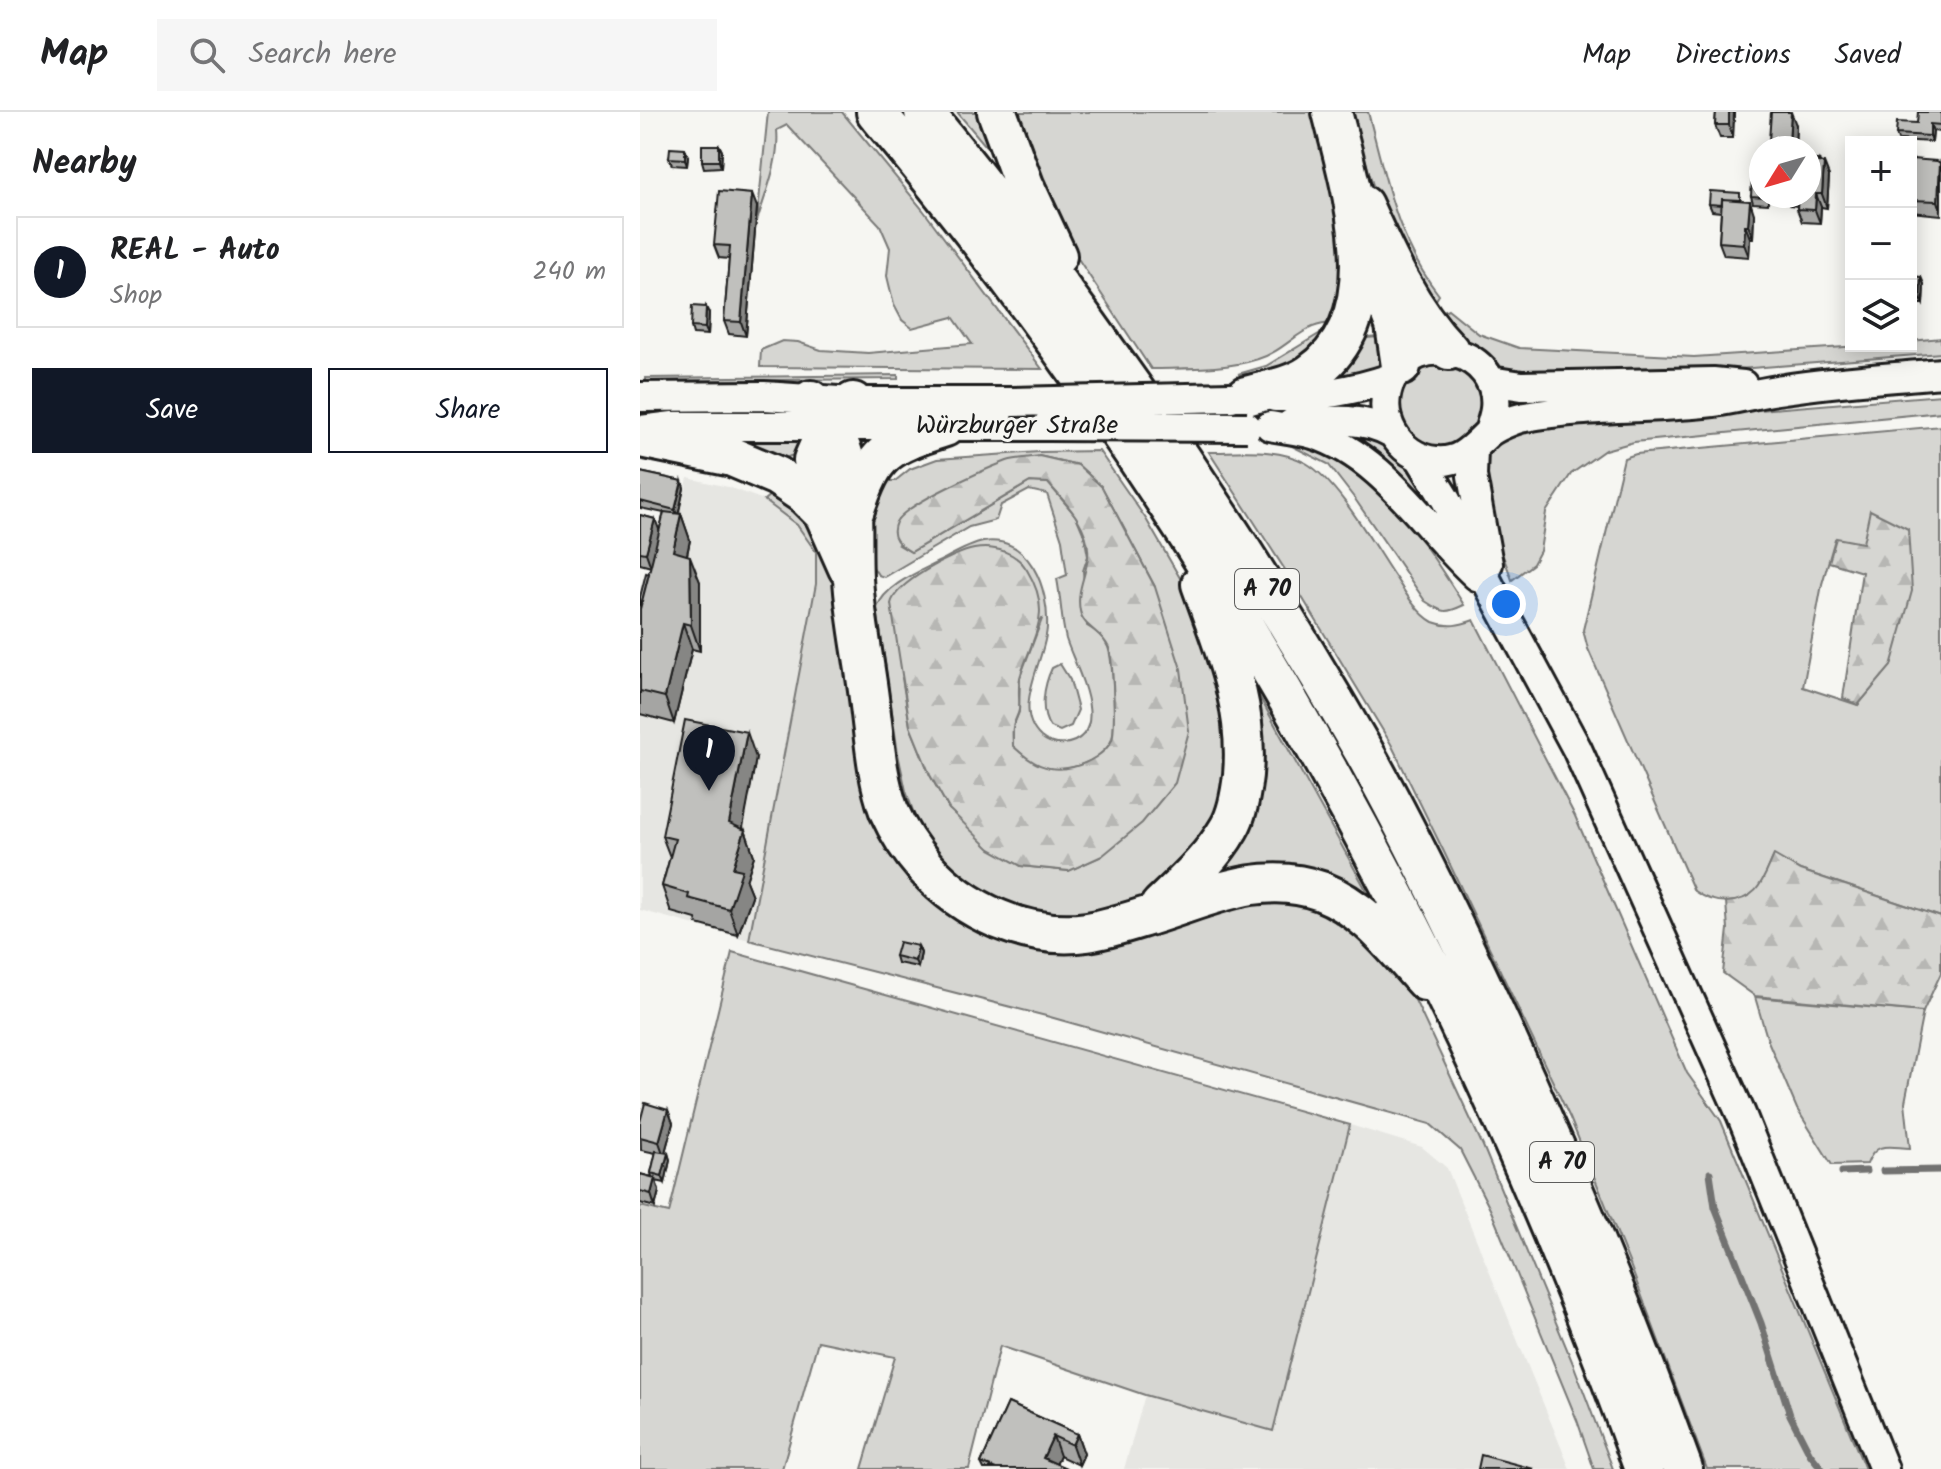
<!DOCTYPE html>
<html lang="en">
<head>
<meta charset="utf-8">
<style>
  :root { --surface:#fff; --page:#f6f6f6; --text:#202124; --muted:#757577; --line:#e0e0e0; --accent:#111827 }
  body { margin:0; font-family:Kalam,sans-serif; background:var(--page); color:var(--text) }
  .controls { position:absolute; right:24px; top:24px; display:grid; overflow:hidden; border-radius:0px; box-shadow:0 4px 20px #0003 }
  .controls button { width:72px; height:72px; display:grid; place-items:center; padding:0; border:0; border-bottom:2px solid var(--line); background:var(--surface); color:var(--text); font:40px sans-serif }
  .compass { position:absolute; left:1109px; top:24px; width:72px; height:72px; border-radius:50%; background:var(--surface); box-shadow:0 4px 20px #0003; rotate:233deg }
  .you { position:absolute; left:866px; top:492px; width:28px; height:28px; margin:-20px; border:6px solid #fff; border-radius:50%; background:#1a73e8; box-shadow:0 0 0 12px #1a73e833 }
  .badge { display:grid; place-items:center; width:52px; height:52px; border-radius:50%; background:var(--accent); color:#fff; font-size:26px; font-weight:700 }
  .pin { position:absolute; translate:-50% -66px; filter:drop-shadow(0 2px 4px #0008) }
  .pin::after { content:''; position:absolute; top:42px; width:28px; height:24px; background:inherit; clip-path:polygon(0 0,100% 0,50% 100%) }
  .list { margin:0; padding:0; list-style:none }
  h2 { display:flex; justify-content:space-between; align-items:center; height:104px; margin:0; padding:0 32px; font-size:34px }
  h2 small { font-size:26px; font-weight:400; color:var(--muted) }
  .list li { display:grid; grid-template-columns:52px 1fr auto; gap:24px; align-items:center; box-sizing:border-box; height:112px; margin:0 16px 16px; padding:0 16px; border:2px solid var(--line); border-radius:0px }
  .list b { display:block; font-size:30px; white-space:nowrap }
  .list p { margin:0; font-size:26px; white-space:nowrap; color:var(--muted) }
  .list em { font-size:26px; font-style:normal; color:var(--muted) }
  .actions { display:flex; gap:16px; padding:24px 32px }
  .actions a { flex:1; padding:18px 0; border:2px solid var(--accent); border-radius:0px; text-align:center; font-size:28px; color:var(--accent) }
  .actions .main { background:var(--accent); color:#fff }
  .icon { flex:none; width:44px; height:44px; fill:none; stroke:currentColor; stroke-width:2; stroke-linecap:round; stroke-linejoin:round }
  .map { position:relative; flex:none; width:1301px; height:1357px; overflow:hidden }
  header { display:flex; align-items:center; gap:48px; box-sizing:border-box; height:112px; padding:0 40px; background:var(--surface); border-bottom:2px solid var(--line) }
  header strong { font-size:38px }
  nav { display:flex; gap:44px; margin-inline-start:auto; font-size:28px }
  .search { width:560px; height:72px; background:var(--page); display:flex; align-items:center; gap:20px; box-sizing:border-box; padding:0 28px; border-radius:0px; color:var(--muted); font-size:30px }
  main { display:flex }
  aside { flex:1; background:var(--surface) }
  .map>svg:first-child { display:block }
</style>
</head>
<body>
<header>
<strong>Map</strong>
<div class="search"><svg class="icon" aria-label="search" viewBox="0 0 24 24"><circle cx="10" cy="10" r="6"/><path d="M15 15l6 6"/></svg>Search here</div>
<nav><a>Map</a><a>Directions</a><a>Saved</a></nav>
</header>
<main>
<aside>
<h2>Nearby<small></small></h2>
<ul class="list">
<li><span class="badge">1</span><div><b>REAL - Auto</b><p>Shop</p></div><em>240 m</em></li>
</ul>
<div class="actions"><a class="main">Save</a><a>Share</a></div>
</aside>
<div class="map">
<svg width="1301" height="1357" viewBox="0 0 1301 1357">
  <defs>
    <pattern id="forest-firs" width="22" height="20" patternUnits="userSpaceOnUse" patternTransform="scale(2)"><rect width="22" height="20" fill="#d6d6d2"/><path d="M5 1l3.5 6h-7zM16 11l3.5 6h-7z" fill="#b7b7b4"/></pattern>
  </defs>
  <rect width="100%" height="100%" fill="#f6f6f2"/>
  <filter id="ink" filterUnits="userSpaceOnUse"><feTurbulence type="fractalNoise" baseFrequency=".0125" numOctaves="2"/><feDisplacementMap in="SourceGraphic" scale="16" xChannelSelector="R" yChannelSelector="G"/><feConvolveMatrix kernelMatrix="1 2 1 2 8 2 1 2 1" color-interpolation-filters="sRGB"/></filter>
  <g filter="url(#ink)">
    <path fill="#e6e6e2" d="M48 366 88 375 124 388 157 413 176 441V472L109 828 0 798V560Z
      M710 1013 782 1035 807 1056 930 1357H484L505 1283 633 1318Z"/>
    <path fill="#d6d6d2" stroke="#797977" stroke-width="2" fill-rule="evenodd" d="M128 0H202L283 98 402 257 120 255 121 238 142 229 158 230 181 238 228 241 332 232 313 205 272 216 262 208 254 193 247 164 250 136 240 113 147 13 137 18C140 48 126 80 117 109Z
      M317 0H346L362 53Z
      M365 0H672L703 126 702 212C663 206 651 237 618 247 583 258 547 256 511 257L427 130Z
      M711 0H728C745 64 757 130 799 183L794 191 750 130Z
      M808 197 839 222 879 236 1054 245 1220 234H1271V229L1301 226V241L1036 262 888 270 863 259 851 245 833 231 821 227 794 203Z
      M684 219 681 239 631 261 598 262 626 254Z
      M738 225 750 231 741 257 727 266 680 268 716 227Z
      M758 294a42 42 0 1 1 84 0a42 42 0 1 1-84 0Z
      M258 263V267L6 269V266Z
      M1301 283V300L994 330 965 338 931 362 906 400 900 439 893 452 872 468C863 442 831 371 844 346 850 333 865 325 878 318Z
      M1301 314V805L1160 758 1134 744C1129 753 1126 764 1121 772 1106 796 1073 793 1054 779L948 537 943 518 984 346 996 342ZM1195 427 1223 432 1251 553 1218 593 1163 575 1182 472Z
      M159 322 160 343 150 344 137 351 59 323Z
      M701 322 737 325 762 351 773 358 812 422Z
      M662 329C736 353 784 430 824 493 805 502 803 501 785 489L715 387 688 352 646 331Z
      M459 339 506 407 540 466 561 511 592 628 577 707 522 776 491 794 413 808 350 791 294 740 278 713 266 679 258 642 237 496C244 474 278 460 298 450 312 443 328 433 343 430 390 423 409 477 407 515 406 548 370 597 401 625 408 631 415 633 424 632 476 624 434 553 426 527 421 507 421 487 417 467L427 463 422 428 407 382 389 378 361 393 356 408 329 415 244 465 238 463 233 455 229 395 242 369H255L270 357 297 347 399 340ZM399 344 438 353 462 375 515 475 462 744 428 759 381 754 309 697 290 663 270 614 262 566 402 507 380 565 379 600 373 615V634C384 644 393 654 409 657 429 660 464 648 472 627 476 615 473 547 468 535 463 524 457 520 447 514L443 459 448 444 444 423 436 404 408 371 390 370 271 440 259 433Z
      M569 340C600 340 638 335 666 351 699 370 735 436 757 468 766 482 778 502 793 510 808 516 820 513 834 508L935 704 1047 961 1081 1009 1225 1357H1067L989 1150 930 1006 804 740 751 632 651 467Z
      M137 377 164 402 185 437 270 765C300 797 318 809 358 827L621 783 696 799 748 849 775 888 843 1034 934 1254 973 1357H954L937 1308 851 1099 820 1038 790 1012 410 905 109 828 176 472V440L157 413 124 388Z
      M420 552 430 568 438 598 431 614 420 619 410 615C399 599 404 573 412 556Z
      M607 562 735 794 564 774Z
      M92 840 710 1013 633 1319 505 1283 360 1234 329 1357H222L255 1245 178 1229 142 1357H0V1094L29 1101Z
      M1115 885 1283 900 1265 990 1270 1036C1248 1035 1236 1029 1227 1052L1192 1053 1157 997 1128 929Z"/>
    <path fill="url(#forest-firs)" stroke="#797977" stroke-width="2" d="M399 344 438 353 462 375 515 475 541 557 549 619 535 671 502 711 462 744 429 759 381 754 350 737 309 697 290 663 270 614 251 492C255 471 313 441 334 437 355 433 377 441 387 458 413 501 394 521 381 562 377 573 380 586 379 598 378 604 374 609 373 615 372 621 373 628 373 634 391 651 407 661 433 655 447 652 466 641 472 628 476 616 473 548 469 536 462 519 443 516 440 499 436 478 446 464 448 445 451 416 426 391 408 371L390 370 271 440C259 433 249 425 256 410 265 392 346 357 367 349 377 346 389 346 399 344Z
      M1230 398 1268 417 1272 479 1251 554 1218 593 1203 586 1222 460 1189 450 1196 426 1223 431Z
      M1134 743 1160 758 1301 805V861L1283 900 1115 884 1083 861 1088 817 1086 790C1118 788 1122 770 1134 743Z"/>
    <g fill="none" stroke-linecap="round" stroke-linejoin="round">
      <path stroke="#727271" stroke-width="7" d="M1243 1059 1301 1058
        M1202 1060 1226 1059
        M1070 1061 1075 1095 1121 1211 1150 1303 1170 1342 1182 1357"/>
      <defs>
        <path id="secondary" d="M850 269 882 274 1073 270 1103 273
          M0 285 124 284 213 290H371
          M635 285C676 285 713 279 751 266
          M651 312C686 309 720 303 752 321
          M630 314C644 317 659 318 673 322 745 345 784 416 837 464
          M1 318 33 314H407
          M849 320C851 313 854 305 855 297 862 239 776 215 751 268 734 303 757 345 796 349 820 351 831 337 847 322 855 315 874 307 885 305 947 294 1011 297 1073 290 1097 287 1120 280 1144 277 1196 269 1249 266 1301 261
          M833 338 832 364 848 452
          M780 346 806 388 851 477 937 637 1101 1002 1244 1357"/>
        <path id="motorway" d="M236 0C574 401 827 865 1004 1357
          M284 0C448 201 595 415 724 640 769 720 809 803 848 886 920 1040 985 1197 1043 1357
          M357 0 384 73 417 144
          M723 93C746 144 770 198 809 238
          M734 158 755 213 761 254
          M606 284C627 278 651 275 670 262 753 206 712 80 692 0
          M171 288C183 306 198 324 204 345 216 387 211 424 213 466 215 505 224 546 229 586 234 622 236 664 249 699 258 719 270 738 285 755 324 799 386 828 447 820 468 817 491 809 511 803 567 786 621 757 681 779 725 796 754 835 785 869
          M0 326 92 345 137 364 165 383 184 402 208 456
          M214 400C234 339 246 334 305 315
          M184 402 173 348 188 314 213 290
          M520 794C545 770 571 747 589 716 598 701 601 680 603 663 609 592 584 537 561 472"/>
      </defs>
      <use href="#secondary" stroke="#1c1c1c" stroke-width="34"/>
      <use href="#motorway" stroke="#1c1c1c" stroke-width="44"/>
      <use href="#secondary" stroke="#f6f6f2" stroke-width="28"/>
      <use href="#motorway" stroke="#f6f6f2" stroke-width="38"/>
      <defs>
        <path id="secondary-bridge" d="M371 290 591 285
          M407 314 607 315"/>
      </defs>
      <use href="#secondary-bridge" stroke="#1c1c1c" stroke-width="34" stroke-linecap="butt"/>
      <use href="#secondary-bridge" stroke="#f6f6f2" stroke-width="28"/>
    </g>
    <path fill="#a5a5a3" stroke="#1c1c1c" stroke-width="2" d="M1076 0H1094L1093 26H1080L1075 13Z
      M1301 0V20L1293 19 1292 30 1258 28 1256 22Z
      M1156 13 1155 36H1131L1129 29Z
      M79 33 82 39 81 55 64 56 62 49Z
      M48 44 47 54 32 53 29 46Z
      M1271 47 1300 51 1301 103 1271 100Z
      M1179 48 1189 64 1187 96 1181 95 1180 111 1162 110 1157 97V94L1150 93 1146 84H1169Z
      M1111 84H1128V92L1113 91Z
      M1103 88 1114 102 1113 126H1110L1109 145 1084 143 1079 130 1081 100 1072 99 1069 92Z
      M117 95 106 224 89 222 84 209 89 147 79 146 74 133Z
      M1271 164 1284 172 1283 192H1271Z
      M69 201 68 223 53 222 51 215Z
      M0 360 42 369 44 376 38 402H41L50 428 47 443 60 470V539L52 537 34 611 0 602V485L11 455 0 452V403L15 407 19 420 24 401 0 396Z
      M116 646 102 717 105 718 114 744 106 769 112 784 98 823 57 812 56 807 31 800 22 774 30 745 22 724Z
      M278 834 281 841 278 855 257 851 255 844Z
      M28 998 33 1011 25 1040 28 1041 30 1048 25 1071 16 1069 19 1079 15 1095 0 1091V1062L12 1065 11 1061 16 1041 1 1038 0 1010Z
      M368 1291 437 1322 444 1342 439 1353 420 1344 416 1352 428 1357H344L341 1351Z"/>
    <path fill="#868684" stroke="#1c1c1c" stroke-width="2" d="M1089 0H1094L1093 26 1089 13Z
      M1151 0 1156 13 1155 36H1151L1149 30Z
      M1290 12 1293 19 1292 30 1290 24Z
      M79 33 82 39 81 55 79 49Z
      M45 37 48 44 47 54 45 47Z
      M1184 51 1189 64 1187 96 1182 82Z
      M1300 51 1301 53V98L1298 89Z
      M112 82 117 95 106 224 101 210Z
      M1176 82 1181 95 1180 111 1175 98Z
      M1110 89 1114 102 1113 126 1108 113Z
      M1105 113 1110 126 1109 145 1104 132Z
      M1281 165 1284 172 1283 192 1280 186Z
      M66 195 69 201 68 223 65 216Z
      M42 369 44 376 38 404 35 398Z
      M41 402 50 428 42 465 33 439Z
      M15 407 20 420 11 455 6 441Z
      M50 444 60 470V539L51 513Z
      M43 511 52 537 34 611 25 585Z
      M107 620 116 646 99 737 89 711Z
      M105 718 114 744 106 769 112 784 98 823 89 797 93 756Z
      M278 834 281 841 278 855 275 849Z
      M28 998 33 1011 24 1044 19 1030Z
      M28 1041 30 1048 25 1071 22 1064Z
      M15 1066 19 1079 15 1095 11 1082Z
      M437 1322 444 1342 439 1353 432 1333Z
      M413 1324 420 1344 414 1357 403 1346Z"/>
    <path fill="#c0c0bd" stroke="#1c1c1c" stroke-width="2" d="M1076 0H1089V13H1075Z
      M1131 0H1151L1149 30 1129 29Z
      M1278 0H1301V13L1290 12V24L1256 22 1257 10 1277 11Z
      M62 33H79V49H62Z
      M30 36 45 37V47L29 46Z
      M1271 47 1297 49 1300 51 1298 89 1271 88Z
      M1113 48 1121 49V84L1125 85 1111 84Z
      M1169 48H1179L1178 50 1184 51 1182 82H1176L1175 98 1157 97 1158 84H1169Z
      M79 79 112 82 101 210 84 209 90 134 74 133Z
      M1070 79 1100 81V88L1082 87V93L1069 92Z
      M1082 87 1110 89 1108 113H1105L1104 132 1079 130Z
      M1271 164 1281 165 1280 186 1271 185Z
      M52 194 66 195 65 216 51 215Z
      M0 360 42 369 35 398 0 389Z
      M24 400 41 402 33 439 50 444 51 513 43 511 25 585 0 579V497Z
      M0 403 15 407 6 441 0 440Z
      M6 461 9 462 0 497V485Z
      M45 608 107 620 89 711 105 718 93 756 102 758 89 797 48 786 49 782 22 774 35 727 22 724Z
      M259 830 278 834 275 849 255 844Z
      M5 991 28 998 19 1030 0 1025V1010Z
      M16 1039 28 1041 22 1064 11 1061Z
      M0 1062 15 1066 11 1082 0 1079Z
      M368 1291 437 1322 432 1333 413 1324 403 1346 428 1357H356L341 1351Z
      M841 1343 894 1357H838Z"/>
  </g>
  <g text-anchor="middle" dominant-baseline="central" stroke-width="6" stroke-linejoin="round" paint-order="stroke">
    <g fill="#f6f6f2" stroke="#5d5d5c" stroke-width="2">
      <rect x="595" y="457" width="64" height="40" rx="6"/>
      <rect x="890" y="1030" width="64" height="40" rx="6"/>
    </g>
    <g font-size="24" font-weight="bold" fill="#1c1c1c">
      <text x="627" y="477">A 70</text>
      <text x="922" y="1050">A 70</text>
    </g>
    <g font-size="26" fill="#1c1c1c" stroke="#f6f6f2">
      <text x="377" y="314">Würzburger Straße</text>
    </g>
  </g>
</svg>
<div class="controls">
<button>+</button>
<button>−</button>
<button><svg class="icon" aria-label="layers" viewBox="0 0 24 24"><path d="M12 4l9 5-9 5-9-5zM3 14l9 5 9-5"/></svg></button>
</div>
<svg class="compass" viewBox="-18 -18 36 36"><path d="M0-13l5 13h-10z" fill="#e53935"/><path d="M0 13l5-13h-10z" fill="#757577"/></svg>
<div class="you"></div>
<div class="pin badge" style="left:69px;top:679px">1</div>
</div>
</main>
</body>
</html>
